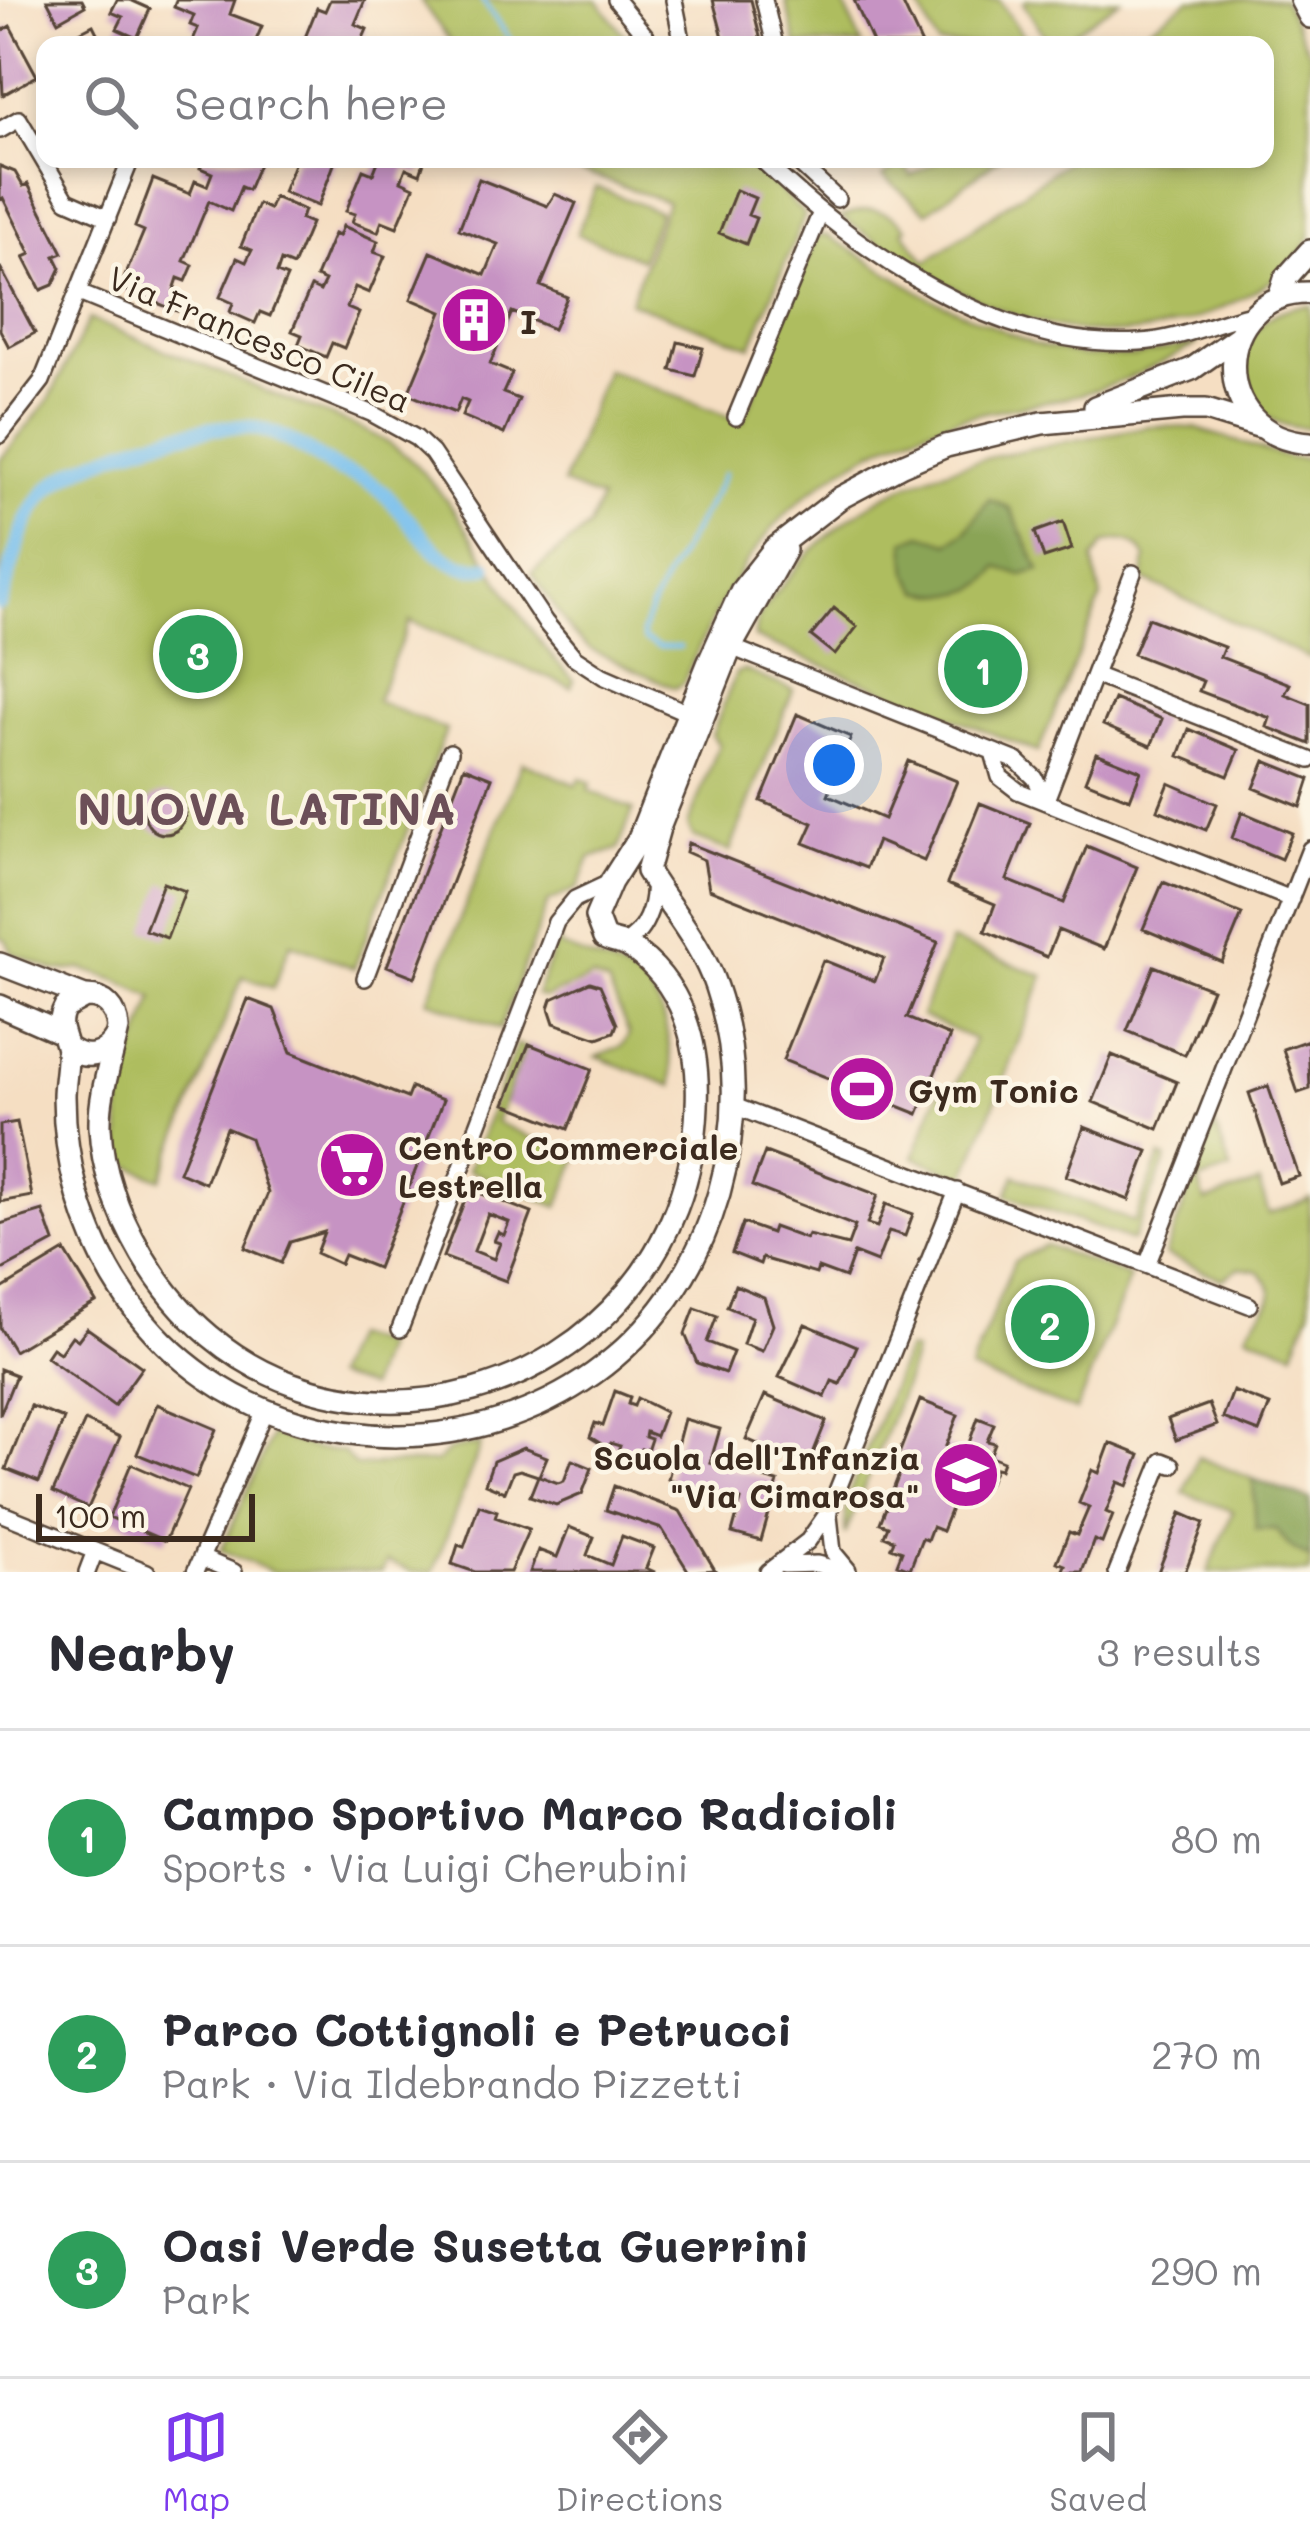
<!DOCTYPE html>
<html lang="en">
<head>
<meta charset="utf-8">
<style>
  :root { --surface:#fff; --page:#f2f2f3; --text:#2b2b33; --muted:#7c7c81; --line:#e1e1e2; --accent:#7c3aed }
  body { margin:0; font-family:Mali,sans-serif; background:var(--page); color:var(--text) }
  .scale { position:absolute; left:36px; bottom:30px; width:219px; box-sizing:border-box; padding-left:12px; border:6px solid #3b2a1e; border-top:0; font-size:33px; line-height:42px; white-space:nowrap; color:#3b2a1e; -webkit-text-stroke:9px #fcf5e5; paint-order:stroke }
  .you { position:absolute; left:834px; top:765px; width:42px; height:42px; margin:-30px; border:9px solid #fff; border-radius:50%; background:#1a73e8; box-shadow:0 0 0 18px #1a73e833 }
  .badge { display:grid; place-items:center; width:78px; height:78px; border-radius:50%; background:var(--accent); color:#fff; font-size:39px; font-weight:700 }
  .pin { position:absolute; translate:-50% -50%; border:6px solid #fff; box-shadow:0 3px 12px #0006 }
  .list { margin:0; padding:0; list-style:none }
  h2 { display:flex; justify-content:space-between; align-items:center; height:156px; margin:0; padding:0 48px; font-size:51px }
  h2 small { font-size:39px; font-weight:400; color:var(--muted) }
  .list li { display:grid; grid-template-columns:78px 1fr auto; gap:36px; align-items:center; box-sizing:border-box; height:216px; padding:0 48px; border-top:3px solid var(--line) }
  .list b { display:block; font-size:45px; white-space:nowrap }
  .list p { margin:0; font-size:39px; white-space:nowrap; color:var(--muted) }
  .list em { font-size:39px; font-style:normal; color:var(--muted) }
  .icon { flex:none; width:66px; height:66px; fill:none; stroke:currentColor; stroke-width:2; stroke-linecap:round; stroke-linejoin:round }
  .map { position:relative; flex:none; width:1310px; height:1572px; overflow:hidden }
  .search { position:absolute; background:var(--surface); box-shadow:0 6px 18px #0003; left:36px; right:36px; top:36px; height:132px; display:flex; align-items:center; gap:30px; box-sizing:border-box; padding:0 42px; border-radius:24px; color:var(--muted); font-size:45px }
  .sheet { height:804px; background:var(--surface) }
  nav { display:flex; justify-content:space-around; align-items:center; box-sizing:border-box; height:168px; border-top:3px solid var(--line); background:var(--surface); font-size:33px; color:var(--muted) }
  nav a { display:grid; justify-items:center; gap:6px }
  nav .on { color:var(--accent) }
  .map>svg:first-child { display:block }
</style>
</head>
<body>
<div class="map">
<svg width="1310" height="1572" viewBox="0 0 1310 1572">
  <rect width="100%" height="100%" fill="#fcf5e5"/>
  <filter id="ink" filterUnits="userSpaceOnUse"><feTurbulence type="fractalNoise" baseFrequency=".00833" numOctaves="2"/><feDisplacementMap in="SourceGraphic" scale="24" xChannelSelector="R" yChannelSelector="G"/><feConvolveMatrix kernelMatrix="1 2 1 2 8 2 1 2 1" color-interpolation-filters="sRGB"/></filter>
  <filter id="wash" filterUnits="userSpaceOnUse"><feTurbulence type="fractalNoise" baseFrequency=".004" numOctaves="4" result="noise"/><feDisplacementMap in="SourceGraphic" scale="48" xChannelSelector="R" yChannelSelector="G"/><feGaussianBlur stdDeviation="2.7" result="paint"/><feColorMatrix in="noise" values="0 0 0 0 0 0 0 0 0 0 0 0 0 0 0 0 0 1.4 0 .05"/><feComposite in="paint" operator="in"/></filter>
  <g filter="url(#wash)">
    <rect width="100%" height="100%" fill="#f5dec2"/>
    <path fill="#aebd5f" stroke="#74743e" stroke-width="3" d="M420 0H597L632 45H453Z
      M785 0H842L862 45H797Z
      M916 0H999L1029 45H938Z
      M1028 0H1120L1075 31 1083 45H1051L1023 3Z
      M1189 0H1283L1310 54V237C1294 273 1261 288 1228 305 1085 377 959 298 841 217 869 206 885 206 907 228L903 231 926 262 1070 159H1265V45H1124Z
      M547 159H747L805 215 751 346 630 302 667 202Z
      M942 159H998L927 212 883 176 904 163 911 176Z
      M596 187 659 212 641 259 577 234Z
      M827 235 930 298 1036 345 1084 356H1134L1199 343C1162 363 1123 383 1082 394 1043 404 1003 407 964 417 808 460 745 538 683 683L675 688 590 649 571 632 532 573 589 527 600 499 563 484 606 369 743 422 817 236Z
      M1310 305V428C1222 430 1218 310 1310 305Z
      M89 319C154 346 220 372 285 399 328 416 383 431 416 465 479 528 509 618 574 680L571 687 410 621 376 701 446 730 354 968 291 943 273 988 243 976 161 1179 121 1162 120 1091 154 997 114 979 82 969 56 971 12 953 6 940 0 937V460L49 400Z
      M1149 426 1195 428 1288 458 1310 459V659L1143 579 1146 558C1137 541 1122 537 1105 543L1093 559 1101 598 1038 752 755 638C753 617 772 598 785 582 881 457 1009 456 1149 426Z
      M744 670 793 690 730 851 693 837 688 825 719 745 712 735 736 673Z
      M522 762 577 785 580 778 591 783 589 790 633 810 618 849 590 858 578 888 548 902 500 1029 428 1000Z
      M559 936 560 946C586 958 626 967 646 987 668 1008 671 1058 673 1086L597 1057 622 1046 629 1034 608 984 592 978 544 998 536 995Z
      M951 941 1044 976 965 1178 914 1157 939 1091 952 1096 974 1039 921 1016Z
      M517 1044 525 1048 496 1122 578 1158 558 1207 468 1170Z
      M1215 1124 1231 1170 1199 1181 1205 1202 1259 1183 1269 1214 1310 1199V1310L1294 1351 1247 1334C1256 1308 1290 1302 1258 1271L1239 1268 1222 1279 1165 1255Z
      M1160 1157 1167 1159 1132 1241 1007 1195 1015 1175 1134 1222Z
      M1046 1245 1130 1277 1076 1411 970 1370 1014 1261Z
      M350 1336 383 1346 369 1388 333 1377Z
      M907 1349 914 1352 907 1378 845 1535 846 1501Z
      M272 1435 315 1449 343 1452 355 1466 437 1462 449 1450 481 1444 433 1572H413L387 1562 382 1572H273L221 1550Z
      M1198 1457 1253 1479 1256 1528 1276 1529 1289 1546 1310 1558V1572H1208L1233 1511 1184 1493Z"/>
    <path fill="#8aa456" stroke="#62673a" stroke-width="3" d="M989 499 1010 508 1040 570 1022 575 998 567C981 597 951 597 920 591L908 572 905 541 922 534 949 543 966 531Z
      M1253 1479 1310 1500V1558L1289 1546 1276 1529H1256Z"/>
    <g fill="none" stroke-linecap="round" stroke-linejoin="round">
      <path stroke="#74beed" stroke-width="4.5" d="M482 0 514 45
        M680 647H659L644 640 642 633C660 576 699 528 724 474"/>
      <path stroke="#74beed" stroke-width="15" d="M0 603C12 569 20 520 45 493 77 457 211 417 259 429 285 435 309 452 331 466 342 473 354 474 365 480 407 500 432 578 486 567"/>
    </g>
    <g id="blocks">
      <path fill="#c693c3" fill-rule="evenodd" d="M47 0H82L85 6 58 21Z
        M117 0H130L150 9 137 38 117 29 123 17 111 12Z
        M176 0H235L230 14 262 26 254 45H191L198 28 190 25 194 15 174 7Z
        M330 0H365L355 24 367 29 360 45H302L317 8 325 11Z
        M713 0H751L762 45H725Z
        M854 0H901L922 45H874Z
        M93 25 103 45H67L64 40Z
        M10 26 37 76 3 95 0 32Z
        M203 159H261L248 190 241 187 231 211 209 201 184 261 193 265 186 281 178 278 174 290 184 294 177 311 120 288 144 231 135 227 153 179 190 194 195 181 207 186 212 173 200 168Z
        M296 159H336L318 206 283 192Z
        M379 159H425L420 174 406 168 401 181 414 187 397 227 382 221 378 232 352 222 355 214 346 211 363 170 373 174Z
        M0 166 15 172 23 186 28 184 63 253 55 256 61 268 53 285 41 290 24 257 31 254 3 198 0 200Z
        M479 179 547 206 555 194 576 203 541 286 567 297 553 329 512 312 490 364 512 373 503 393 519 399 504 434 462 416 468 402 461 399 455 413 408 394 442 312 411 299 431 252 485 275 498 244 459 229Z
        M736 190 755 198 748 215 756 218 746 244 719 233Z
        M274 197 304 210 301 219 311 223 293 266 281 261 277 273 287 277 270 316 260 312 255 323 230 312 233 303 220 297 237 258 246 262 252 250 241 246 258 204 269 209Z
        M343 226 378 241 374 252 385 256 369 293 355 287 347 308 359 313 344 348 332 343 326 357 298 345 302 335 292 331 311 287 320 291 325 281 316 277 334 234 339 236Z
        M0 267 35 333 9 347 0 330Z
        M678 342 703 348 695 376 671 370Z
        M1063 522 1072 549 1044 558 1035 532Z
        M834 608 857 627 835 655 811 636Z
        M1148 618 1224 647 1220 657 1290 684 1285 694 1310 704V744L1267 727 1270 718 1199 691 1203 681 1133 654Z
        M1114 699 1162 719 1151 746 1103 725Z
        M797 714 851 737 828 795 884 819 908 761 957 781 924 861 877 841 866 868 804 843 813 823 761 801Z
        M1189 729 1239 750 1228 776 1179 756Z
        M1096 753 1141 771 1130 799 1085 781Z
        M1265 761 1310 779 1301 807 1254 788Z
        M464 767 492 778 415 977 387 966Z
        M1169 783 1217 804 1206 830 1158 810Z
        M145 814a20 20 0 1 1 40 0a20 20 0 1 1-40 0Z
        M980 803 1030 823 1007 880 1064 903 1087 846 1137 867 1104 949 1058 930 1047 957 985 931 995 904 947 884Z
        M1242 812 1292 833 1281 859 1232 838Z
        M688 843 938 942 907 1018 950 1036 918 1114 783 1060 823 960 875 981 884 958 709 889 704 860 686 852Z
        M1163 882 1242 914 1222 962 1143 929Z
        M163 883 185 891 167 938 145 930Z
        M1154 966 1212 989 1185 1055 1127 1031Z
        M590 982 600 985 617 1024 614 1032 598 1038 554 1023 549 1008 552 999Z
        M248 999 274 1009 291 1052 407 1098 411 1088 443 1100 377 1268 344 1255 340 1264 316 1253 324 1232 290 1242 281 1263 245 1248 268 1193 250 1138 226 1128 205 1183 179 1172Z
        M1308 1040 1310 1089 1298 1093 1283 1049Z
        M529 1044 592 1069 568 1129 505 1104Z
        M1112 1055 1177 1082 1158 1129 1093 1102Z
        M1268 1086 1299 1176 1279 1183 1249 1093Z
        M17 1122 32 1196 0 1202V1125Z
        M1084 1127 1148 1151 1129 1200 1066 1176Z
        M765 1152 878 1195 867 1224 877 1227 886 1204 913 1214 905 1236 889 1231 877 1262 854 1253 845 1278 818 1268 816 1274 762 1258 760 1264 732 1253 743 1223 771 1233 773 1227 806 1239 808 1235 848 1245 855 1226 752 1186Z
        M469 1189 532 1213 506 1281 443 1257ZM488 1214 509 1222 504 1235 498 1232 494 1241 500 1243 494 1259 474 1251Z
        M43 1211 54 1242 0 1271V1224Z
        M65 1251 96 1302 14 1351 0 1328V1290Z
        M735 1285 764 1297 773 1325 762 1351 743 1344 752 1317 727 1307Z
        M695 1308 717 1316 707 1342 733 1352 725 1373 697 1363 685 1334Z
        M805 1324 857 1346 840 1384 832 1381 825 1397 779 1377Z
        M87 1328 142 1367 114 1406 46 1357 52 1348 60 1353 72 1336 78 1340Z
        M0 1369 16 1375 0 1415Z
        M615 1391 630 1397 628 1404 634 1406 637 1398 665 1412 656 1436 646 1432 645 1437 651 1439 647 1451 641 1449 636 1462 617 1455 620 1446 610 1443 608 1448 590 1437 595 1423 603 1426Z
        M1233 1391 1270 1405 1259 1432 1223 1418Z
        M765 1395 826 1421 808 1466 746 1439Z
        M920 1400 958 1415 946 1446 965 1454 978 1418 994 1424 987 1441 995 1443 990 1456 1003 1461 1000 1469 995 1468 988 1485 947 1469 943 1478 955 1482 950 1494 956 1496 942 1531 932 1527 927 1540 922 1538 910 1569 897 1564 902 1551 891 1547 894 1540 884 1536 888 1526 880 1523 902 1467 895 1464Z
        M157 1404 216 1429 196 1478 137 1454Z
        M1209 1404 1217 1425 1176 1440 1168 1419Z
        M31 1406 64 1419 39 1482 6 1469Z
        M684 1419 720 1429 710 1463 778 1482 761 1541 732 1533 741 1500 668 1479Z
        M85 1421 120 1437 88 1508 53 1492Z
        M1110 1443 1140 1455 1128 1486 1118 1482 1106 1512 1113 1515 1102 1543 1094 1540 1082 1572H1062L1065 1565 1057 1562 1069 1532 1077 1535 1089 1507 1079 1503 1092 1470 1099 1473Z
        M523 1448 547 1457 539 1476 558 1483 564 1481 572 1460 592 1468 582 1494 556 1505 530 1496 538 1476 520 1470 513 1472 505 1492 485 1484 493 1461Z
        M131 1464 188 1489 165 1541 109 1517Z
        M614 1486 680 1511 715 1570 689 1572 662 1529 606 1510Z
        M479 1505 497 1511 495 1517 529 1529 510 1572H475L452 1564 458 1545 464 1547Z
        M1181 1513 1204 1523 1185 1572H1158Z
        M569 1527 594 1537 587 1555 611 1565 622 1536 654 1548 646 1568 655 1572H530L538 1550 557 1557Z"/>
    </g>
  </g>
  <g filter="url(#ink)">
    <use href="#blocks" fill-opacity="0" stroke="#574537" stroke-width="3"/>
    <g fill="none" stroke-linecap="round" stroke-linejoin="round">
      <defs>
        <path id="minor" d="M616 0 653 45
          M674 0 683 45
          M764 0 775 45
          M0 130 19 119 67 200 108 218
          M761 159C860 253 997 351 1140 342 1180 340 1217 321 1256 313
          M794 159 837 199
          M79 293 371 413 416 438 432 453 545 622 574 657 603 676 688 713
          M736 417 821 212
          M0 435 42 381 131 159
          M731 647 1017 761 1035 778 1046 800
          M1094 675 1310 760
          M993 752 1000 777 1018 791 1291 899
          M1046 800 1133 573
          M623 943C645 935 655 904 653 882
          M365 978 450 752
          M734 1106 1249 1305
          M1147 1265 1310 849
          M400 1329 556 922 575 899 611 882
          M0 1513 147 1572
          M829 1516 833 1552 848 1570
          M201 1558 234 1572
          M784 1565 817 1564 846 1572
          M87 1572 95 1551
          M195 1572 265 1410
          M768 1572 808 1541 829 1511 957 1191
          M1117 1572 1162 1461 1172 1465"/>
        <path id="tertiary" d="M1301 0 1310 17
          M1310 293C1211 291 1205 437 1310 443
          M1279 298 1285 279 1310 251
          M1095 407 1192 369 1239 336
          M0 964 85 997C105 996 117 1009 118 1029 111 1062 99 1094 100 1127 102 1173 120 1217 142 1255 296 1516 686 1404 697 1106 700 1045 683 981 629 947 621 942 613 943 604 938L596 917 611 882 639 838 708 664 741 591 774 549 840 498 902 465 946 446 1042 423 1182 410H1206L1261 427
          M85 997 65 1008C55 1027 65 1034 67 1051 68 1065 64 1082 64 1096 64 1129 69 1163 78 1195 173 1521 627 1512 719 1193 738 1126 739 1054 716 987 701 943 671 910 647 871L659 828 731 647 785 550
          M0 1006 59 1032
          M67 1047C85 1061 104 1057 116 1037"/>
      </defs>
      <use href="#minor" stroke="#574537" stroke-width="20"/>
      <use href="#tertiary" stroke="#574537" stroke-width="26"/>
      <use href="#minor" stroke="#fff" stroke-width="15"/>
      <use href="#tertiary" stroke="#fff" stroke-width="21"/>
    </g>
  </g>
  <defs>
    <symbol id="building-disc" viewBox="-11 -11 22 22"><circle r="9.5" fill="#b5179e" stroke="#fcf5e5"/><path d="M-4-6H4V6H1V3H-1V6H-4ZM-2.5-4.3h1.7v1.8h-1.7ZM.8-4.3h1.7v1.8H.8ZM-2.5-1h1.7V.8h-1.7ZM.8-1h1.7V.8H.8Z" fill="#fff"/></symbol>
    <symbol id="stadium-disc" viewBox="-11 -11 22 22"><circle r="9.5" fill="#b5179e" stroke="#fcf5e5"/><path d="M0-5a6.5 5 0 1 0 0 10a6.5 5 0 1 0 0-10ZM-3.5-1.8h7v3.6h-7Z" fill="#fff"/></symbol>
    <symbol id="supermarket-disc" viewBox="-11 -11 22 22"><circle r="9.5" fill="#b5179e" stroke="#fcf5e5"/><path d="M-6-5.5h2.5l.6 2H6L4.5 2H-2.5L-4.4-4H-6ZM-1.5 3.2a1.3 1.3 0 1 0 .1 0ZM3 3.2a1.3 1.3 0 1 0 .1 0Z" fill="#fff"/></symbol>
    <symbol id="school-disc" viewBox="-11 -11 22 22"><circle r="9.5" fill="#b5179e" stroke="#fcf5e5"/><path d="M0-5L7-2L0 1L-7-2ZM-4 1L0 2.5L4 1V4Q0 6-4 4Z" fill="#fff"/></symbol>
  </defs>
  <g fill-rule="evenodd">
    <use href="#building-disc" x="436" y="282" width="76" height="76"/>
    <use href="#stadium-disc" x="824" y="1051" width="76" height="76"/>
    <use href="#supermarket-disc" x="314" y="1127" width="76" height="76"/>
    <use href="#school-disc" x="928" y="1437" width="76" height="76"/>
  </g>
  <g text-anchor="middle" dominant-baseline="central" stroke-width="9" stroke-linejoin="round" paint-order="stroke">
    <g font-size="33" font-weight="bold" fill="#3b2a1e" stroke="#fcf5e5" text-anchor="start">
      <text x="520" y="320">I</text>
      <text x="908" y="1089">Gym Tonic</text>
      <text x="398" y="1146">Centro Commerciale<tspan x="398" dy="38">Lestrella</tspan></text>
      <text x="920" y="1456" text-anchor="end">Scuola dell'Infanzia<tspan x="920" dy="38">"Via Cimarosa"</tspan></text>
    </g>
    <g font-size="33" fill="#3b2a1e" stroke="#fcf5e5">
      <text transform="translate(260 338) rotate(23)">Via Francesco Cilea</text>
    </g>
    <g font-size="45" font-weight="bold" letter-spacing="3" fill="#6c4f58" stroke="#fcf5e5">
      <text x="268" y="807">NUOVA LATINA</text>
    </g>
  </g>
</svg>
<div class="scale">100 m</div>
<div class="you"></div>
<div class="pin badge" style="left:983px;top:669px;background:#2e9e5b">1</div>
<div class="pin badge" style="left:1050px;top:1324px;background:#2e9e5b">2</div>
<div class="pin badge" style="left:198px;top:654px;background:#2e9e5b">3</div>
<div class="search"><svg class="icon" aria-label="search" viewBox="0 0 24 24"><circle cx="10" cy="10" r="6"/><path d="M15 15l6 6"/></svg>Search here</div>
</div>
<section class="sheet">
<h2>Nearby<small>3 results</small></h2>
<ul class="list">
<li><span class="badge" style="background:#2e9e5b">1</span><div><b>Campo Sportivo Marco Radicioli</b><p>Sports · Via Luigi Cherubini</p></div><em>80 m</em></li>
<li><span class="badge" style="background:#2e9e5b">2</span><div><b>Parco Cottignoli e Petrucci</b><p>Park · Via Ildebrando Pizzetti</p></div><em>270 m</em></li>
<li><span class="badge" style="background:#2e9e5b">3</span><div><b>Oasi Verde Susetta Guerrini</b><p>Park</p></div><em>290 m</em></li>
</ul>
</section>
<nav>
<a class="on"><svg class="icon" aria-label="map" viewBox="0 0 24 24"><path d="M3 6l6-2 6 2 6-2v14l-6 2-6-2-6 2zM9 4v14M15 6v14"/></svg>Map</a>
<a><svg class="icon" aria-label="directions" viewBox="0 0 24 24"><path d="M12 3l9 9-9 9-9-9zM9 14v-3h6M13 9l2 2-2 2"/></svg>Directions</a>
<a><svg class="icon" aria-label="saved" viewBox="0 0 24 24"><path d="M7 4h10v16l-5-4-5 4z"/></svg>Saved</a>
</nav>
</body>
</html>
